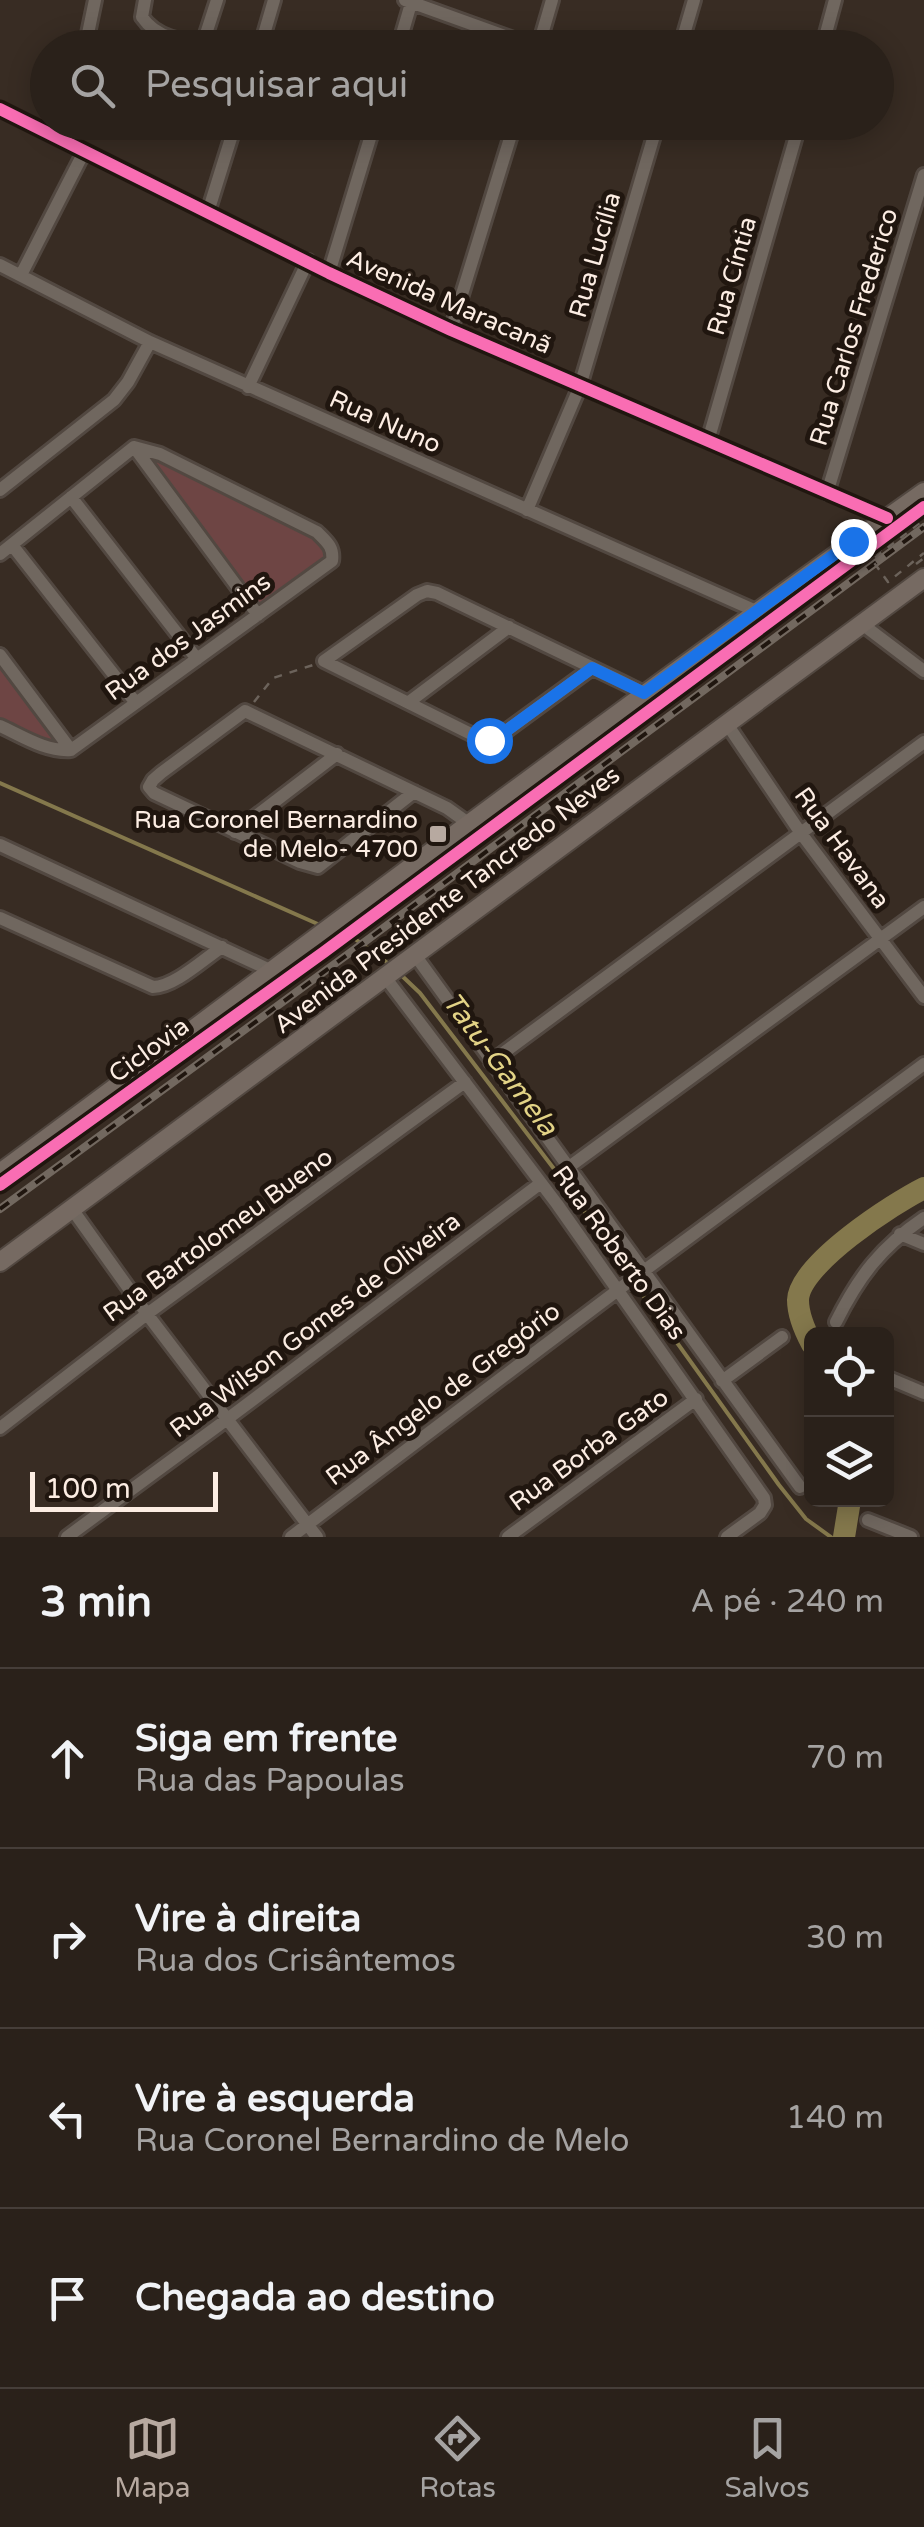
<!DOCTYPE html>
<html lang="pt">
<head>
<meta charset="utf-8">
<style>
  :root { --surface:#2a211a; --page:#322923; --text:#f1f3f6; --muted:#a5a3a2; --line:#463e39; --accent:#b7a9a0 }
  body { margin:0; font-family:"Varela Round",sans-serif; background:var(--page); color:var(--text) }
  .controls { position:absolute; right:30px; bottom:30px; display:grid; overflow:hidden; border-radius:15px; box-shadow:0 5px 25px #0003 }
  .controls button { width:90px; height:90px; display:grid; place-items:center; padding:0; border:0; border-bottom:2px solid var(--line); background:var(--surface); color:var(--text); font:50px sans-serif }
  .scale { position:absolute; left:30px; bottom:25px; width:188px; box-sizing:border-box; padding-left:10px; border:5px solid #fcede3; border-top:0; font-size:28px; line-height:35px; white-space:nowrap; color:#fcede3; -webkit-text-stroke:8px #20160f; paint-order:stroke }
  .stop { position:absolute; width:30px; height:30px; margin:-22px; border:8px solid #1a73e8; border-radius:50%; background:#fff }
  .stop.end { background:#1a73e8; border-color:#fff; box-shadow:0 2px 10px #0008 }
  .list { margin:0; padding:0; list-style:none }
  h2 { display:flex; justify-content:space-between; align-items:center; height:130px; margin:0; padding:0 40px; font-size:42px }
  h2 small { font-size:32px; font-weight:400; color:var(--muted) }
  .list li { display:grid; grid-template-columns:65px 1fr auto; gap:30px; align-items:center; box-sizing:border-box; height:180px; padding:0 40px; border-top:2px solid var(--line) }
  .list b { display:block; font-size:38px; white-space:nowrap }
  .list p { margin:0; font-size:32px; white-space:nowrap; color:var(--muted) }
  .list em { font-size:32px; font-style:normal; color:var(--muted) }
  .icon { flex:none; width:55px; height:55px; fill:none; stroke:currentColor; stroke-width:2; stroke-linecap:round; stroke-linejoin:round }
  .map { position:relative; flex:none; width:924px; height:1537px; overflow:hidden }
  .search { position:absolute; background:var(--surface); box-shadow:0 5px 25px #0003; left:30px; right:30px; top:30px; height:110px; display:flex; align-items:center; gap:25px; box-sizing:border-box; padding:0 35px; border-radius:55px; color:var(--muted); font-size:38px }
  .sheet { height:850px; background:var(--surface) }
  nav { display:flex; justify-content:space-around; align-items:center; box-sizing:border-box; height:140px; border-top:2px solid var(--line); background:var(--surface); font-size:28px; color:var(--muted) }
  nav a { display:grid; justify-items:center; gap:5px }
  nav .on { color:var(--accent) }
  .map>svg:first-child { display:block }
</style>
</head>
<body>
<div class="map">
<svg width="924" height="1537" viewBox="0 0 924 1537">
  <rect width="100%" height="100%" fill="#382c23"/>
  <path fill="#6e4544" d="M140 448 314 535 325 544 332 561 259 612Z
    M0 660 66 748 0 726Z"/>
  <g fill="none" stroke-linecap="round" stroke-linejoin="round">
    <path stroke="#84784c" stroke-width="4" d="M0 783 320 925
      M338 932 351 936 389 964
      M400 974 420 993 564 1182 629 1276
      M635 1284 779 1485 806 1519 831 1537"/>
    <path stroke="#84784c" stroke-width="22" d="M812 1344C805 1331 798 1315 798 1300 799 1264 894 1203 924 1188
      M844 1537 850 1500"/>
    <defs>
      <path id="minor" d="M145 0 142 17C154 35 185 47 205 37L217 0
        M405 0 538 48 552 0
        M85 48 95 0
        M260 48 274 0
        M398 48 412 0
        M680 48 694 0
        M822 48 835 0
        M0 109 329 273 451 330 887 518
        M66 141 70 122
        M208 212 236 122
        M0 265 150 342 756 611
        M329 273 375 122
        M21 275 84 152
        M451 330 515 122
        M248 387 308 261
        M708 441 800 122
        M134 447 258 615
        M0 490 114 400 128 382 150 342
        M827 493 924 175
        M71 497 197 659
        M527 510 580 386 658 122
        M12 545 136 703
        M0 554 134 447
        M862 624 924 671
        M0 655 71 750
        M592 668 495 739 489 740 475 736 324 661 417 595 427 591 437 593 622 682 644 693
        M409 702 509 627
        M727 724 800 832 924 997
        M0 726C22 736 46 752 71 750
        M71 750 332 561C334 547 327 542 317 532L160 454 134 447
        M414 792 318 867 300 862 154 793 149 787 153 780 161 773 245 711 447 808 468 823
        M235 832 337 754
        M0 845 272 971
        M0 918 153 987C174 987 204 959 222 947
        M415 955 800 1487
        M385 977 557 1204 764 1498 765 1505 760 1513 727 1537
        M491 1062 924 742
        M569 1167 924 907
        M72 1209 147 1314 317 1537
        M900 1234 924 1244
        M836 1322C859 1276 881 1247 924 1218
        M886 1377 924 1393
        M722 1381 782 1337
        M0 1428 147 1314 465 1082
        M868 1520 911 1537
        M67 1537 226 1420 541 1183
        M291 1537 622 1287 924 1064
        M508 1537 696 1399"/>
      <path id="secondary" d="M0 1173C308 945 612 714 924 492
        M0 1262 924 578"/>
    </defs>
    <use href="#minor" stroke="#524841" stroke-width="18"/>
    <use href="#secondary" stroke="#524841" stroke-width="22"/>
    <path stroke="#6c635b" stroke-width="2.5" stroke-dasharray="8 8" stroke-linecap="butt" d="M916 564 924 558
      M254 702 273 678 313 665"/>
    <use href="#minor" stroke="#70675f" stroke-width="12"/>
    <use href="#secondary" stroke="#766a62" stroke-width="18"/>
    <defs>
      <path id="rail" d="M0 1209 355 949 924 527"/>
    </defs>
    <use href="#rail" stroke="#72685f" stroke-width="8"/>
    <use href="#rail" stroke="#20160f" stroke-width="4" stroke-dasharray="11" stroke-linecap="butt"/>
    <path stroke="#6c635b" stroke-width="2.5" stroke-dasharray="8 8" stroke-linecap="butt" d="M919 520 874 555 871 551 918 517 921 522 872 560 888 582 924 553"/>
    <defs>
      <path id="cycleway" d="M0 109 329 273 451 330 887 518
        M0 1185 324 952 924 507"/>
    </defs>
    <use href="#cycleway" stroke="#20160f" stroke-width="19"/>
    <use href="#cycleway" stroke="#f96db3" stroke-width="12"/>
  </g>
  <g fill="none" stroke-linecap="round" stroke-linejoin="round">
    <path stroke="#1a73e8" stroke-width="12" d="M489 740 495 739 592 668 644 693 853 541"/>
  </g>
  <rect fill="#b7a9a0" stroke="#20160f" stroke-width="4" x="428" y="824" width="20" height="20" rx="5"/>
  <g text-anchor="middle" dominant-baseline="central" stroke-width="10" stroke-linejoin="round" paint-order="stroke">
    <g font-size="25" fill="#fcede3" stroke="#20160f">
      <text transform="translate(595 255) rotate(-74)">Rua Lucília</text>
      <text transform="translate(732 276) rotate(-74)">Rua Cíntia</text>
      <text transform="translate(449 302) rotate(24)">Avenida Maracanã</text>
      <text transform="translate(854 327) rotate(-73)">Rua Carlos Frederico</text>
      <text transform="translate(385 422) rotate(24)">Rua Nuno</text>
      <text transform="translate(188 637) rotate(-36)">Rua dos Jasmins</text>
      <text transform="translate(842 848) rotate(54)">Rua Havana</text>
      <text transform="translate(447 900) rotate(-37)">Avenida Presidente Tancredo Neves</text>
      <text transform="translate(149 1050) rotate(-36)">Ciclovia</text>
      <text transform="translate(218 1235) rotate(-36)">Rua Bartolomeu Bueno</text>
      <text transform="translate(619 1253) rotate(54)">Rua Roberto Dias</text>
      <text transform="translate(315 1325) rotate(-37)">Rua Wilson Gomes de Oliveira</text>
      <text transform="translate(443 1394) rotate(-37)">Rua Ângelo de Gregório</text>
      <text transform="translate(589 1450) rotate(-36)">Rua Borba Gato</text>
    </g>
    <g font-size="25" fill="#fcede3" stroke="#20160f" text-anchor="end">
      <text x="418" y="820">Rua Coronel Bernardino<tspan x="418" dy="29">de Melo- 4700</tspan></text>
    </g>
    <g font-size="28" font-style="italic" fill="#e3d386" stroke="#20160f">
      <text transform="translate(500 1064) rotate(53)">Tatu-Gamela</text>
    </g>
  </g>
</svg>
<div class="controls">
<button><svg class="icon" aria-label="locate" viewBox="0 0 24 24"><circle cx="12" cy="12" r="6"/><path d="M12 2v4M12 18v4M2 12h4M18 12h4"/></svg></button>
<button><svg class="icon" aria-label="layers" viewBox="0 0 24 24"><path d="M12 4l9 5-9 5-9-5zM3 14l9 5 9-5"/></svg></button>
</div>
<div class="scale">100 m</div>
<div class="stop" style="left:489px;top:740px"></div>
<div class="stop end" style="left:853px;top:541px"></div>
<div class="search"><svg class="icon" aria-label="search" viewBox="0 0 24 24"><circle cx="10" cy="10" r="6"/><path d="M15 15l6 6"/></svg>Pesquisar aqui</div>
</div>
<section class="sheet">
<h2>3 min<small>A pé · 240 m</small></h2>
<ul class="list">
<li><svg class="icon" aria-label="ahead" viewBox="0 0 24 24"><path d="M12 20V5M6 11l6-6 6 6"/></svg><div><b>Siga em frente</b><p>Rua das Papoulas</p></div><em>70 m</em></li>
<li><svg class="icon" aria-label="right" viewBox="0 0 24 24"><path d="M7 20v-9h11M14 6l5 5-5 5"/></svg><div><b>Vire à direita</b><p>Rua dos Crisântemos</p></div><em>30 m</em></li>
<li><svg class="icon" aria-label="left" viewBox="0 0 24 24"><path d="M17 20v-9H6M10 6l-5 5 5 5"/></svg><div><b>Vire à esquerda</b><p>Rua Coronel Bernardino de Melo</p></div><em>140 m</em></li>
<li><svg class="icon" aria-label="arrive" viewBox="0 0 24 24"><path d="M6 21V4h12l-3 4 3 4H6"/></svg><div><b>Chegada ao destino</b></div></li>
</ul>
</section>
<nav>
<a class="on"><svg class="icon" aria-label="map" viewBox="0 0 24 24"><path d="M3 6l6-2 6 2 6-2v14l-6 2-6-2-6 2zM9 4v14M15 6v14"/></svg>Mapa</a>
<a><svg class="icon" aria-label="directions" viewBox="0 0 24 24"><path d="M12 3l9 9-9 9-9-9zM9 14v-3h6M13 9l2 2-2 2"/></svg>Rotas</a>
<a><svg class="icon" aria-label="saved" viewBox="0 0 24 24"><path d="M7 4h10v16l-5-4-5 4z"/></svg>Salvos</a>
</nav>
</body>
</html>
